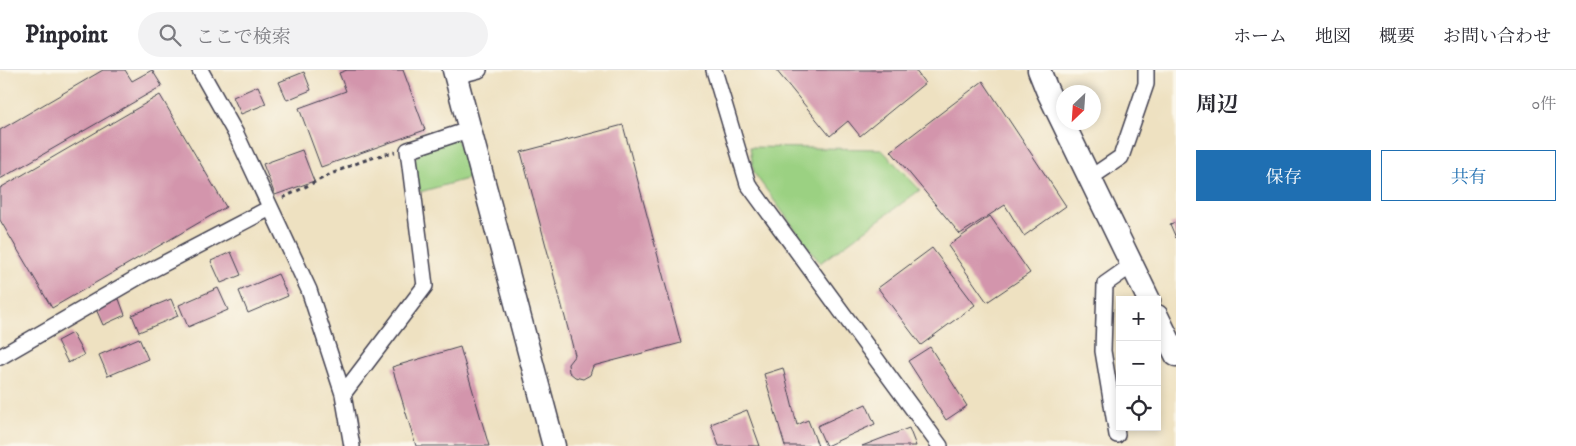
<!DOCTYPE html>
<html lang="ja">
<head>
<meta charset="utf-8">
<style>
  :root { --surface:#fff; --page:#f2f2f3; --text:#2b2b33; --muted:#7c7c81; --line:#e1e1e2; --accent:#1f6fb2 }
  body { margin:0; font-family:"IM FELL DW Pica","Noto Serif JP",serif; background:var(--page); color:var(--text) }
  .controls { position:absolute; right:15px; bottom:15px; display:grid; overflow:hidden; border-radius:0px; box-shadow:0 2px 8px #0003 }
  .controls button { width:45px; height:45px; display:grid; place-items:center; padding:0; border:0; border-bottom:1px solid var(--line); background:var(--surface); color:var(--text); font:25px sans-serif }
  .compass { position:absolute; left:1056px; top:15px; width:45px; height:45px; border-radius:50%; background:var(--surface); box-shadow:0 2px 8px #0003; rotate:205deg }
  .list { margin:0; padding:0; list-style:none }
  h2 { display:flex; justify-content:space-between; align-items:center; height:65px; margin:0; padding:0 20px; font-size:21px }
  h2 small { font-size:16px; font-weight:400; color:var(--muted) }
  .actions { display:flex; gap:10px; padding:15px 20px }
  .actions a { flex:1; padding:11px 0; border:1px solid var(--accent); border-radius:0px; text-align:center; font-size:18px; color:var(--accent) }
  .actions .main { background:var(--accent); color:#fff }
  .icon { flex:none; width:28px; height:28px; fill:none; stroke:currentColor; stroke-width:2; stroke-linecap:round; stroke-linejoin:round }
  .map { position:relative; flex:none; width:1176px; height:376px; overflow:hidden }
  header { display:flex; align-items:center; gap:30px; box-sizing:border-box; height:70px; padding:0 25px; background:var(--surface); border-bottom:1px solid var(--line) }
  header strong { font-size:24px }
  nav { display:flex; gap:28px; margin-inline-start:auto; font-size:18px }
  .search { width:350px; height:45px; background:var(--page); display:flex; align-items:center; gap:12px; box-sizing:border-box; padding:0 18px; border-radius:28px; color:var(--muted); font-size:19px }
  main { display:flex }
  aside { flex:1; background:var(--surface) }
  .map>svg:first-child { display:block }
</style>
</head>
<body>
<header>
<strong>Pinpoint</strong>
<div class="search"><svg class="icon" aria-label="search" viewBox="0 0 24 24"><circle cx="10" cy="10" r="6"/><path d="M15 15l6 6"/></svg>ここで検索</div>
<nav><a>ホーム</a><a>地図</a><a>概要</a><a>お問い合わせ</a></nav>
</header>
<main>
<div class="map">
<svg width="1176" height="376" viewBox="0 0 1176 376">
  <rect width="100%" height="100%" fill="#fbf7ec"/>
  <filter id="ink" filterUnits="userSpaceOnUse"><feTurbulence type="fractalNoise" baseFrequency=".02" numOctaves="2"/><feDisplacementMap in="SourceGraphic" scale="10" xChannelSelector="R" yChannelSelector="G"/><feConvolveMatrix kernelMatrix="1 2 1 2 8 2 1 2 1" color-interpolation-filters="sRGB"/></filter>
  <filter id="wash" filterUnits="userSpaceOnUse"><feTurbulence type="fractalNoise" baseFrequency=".0096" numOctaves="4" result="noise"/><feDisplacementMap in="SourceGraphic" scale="20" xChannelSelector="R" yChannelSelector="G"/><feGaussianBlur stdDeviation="1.12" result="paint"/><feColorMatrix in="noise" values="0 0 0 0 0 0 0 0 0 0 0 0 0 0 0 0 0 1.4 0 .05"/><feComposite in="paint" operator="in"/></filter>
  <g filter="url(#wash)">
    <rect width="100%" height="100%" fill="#eee1c1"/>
    <path fill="#9bd182" stroke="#5e7a5e" d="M457 68 470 108 420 122 413 93 422 77Z
      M750 77 881 79 920 120 820 193 754 103Z"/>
    <g id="blocks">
      <path fill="#d395ac" d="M103 0H125L132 11 152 0 162 16 0 109V60Z
        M347 0H403L425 60 321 97 299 38 346 21 339 3Z
        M776 0H915L925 13 860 66 848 51 830 66Z
        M304 2 311 20 287 30 279 12Z
        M983 11 1066 136 1024 166 1005 135 960 164 891 81Z
        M258 16 266 34 241 44 233 27Z
        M160 25 226 137 52 238 0 150V118Z
        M623 55 681 273 593 296 590 305 583 309 575 307 569 302 568 294 575 285 521 82Z
        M302 80 314 111 275 125 263 94Z
        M990 146 1030 203 987 232 948 176Z
        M1176 152V168L1170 154Z
        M932 178 975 235 921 275 878 218Z
        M231 182 241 205 221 213 211 191Z
        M278 204 288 226 248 243 239 221Z
        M218 218 228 240 188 257 179 235Z
        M119 229 125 245 103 255 96 239Z
        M171 229 178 246 139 262 132 245Z
        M72 263 84 285 68 293 57 271Z
        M139 268 148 289 108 306 99 285Z
        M460 277 489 376H416L392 297Z
        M930 277 967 336 946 350 908 291Z
        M783 298 797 355 808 350 818 376H785L764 304Z
        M866 334 875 354 826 376 817 356Z
        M747 340 760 376H719L711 354Z
        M909 358 916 376H862Z"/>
    </g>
  </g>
  <g filter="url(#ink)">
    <use href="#blocks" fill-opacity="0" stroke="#413f4f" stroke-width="1"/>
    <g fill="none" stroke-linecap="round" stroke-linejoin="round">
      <defs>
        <path id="street" d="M200 0 236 64 309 220 343 324 352 376
          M714 0 748 114 940 376
          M456 6 479 0
          M1090 108 1121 87 1146 14V0
          M0 287 140 206 270 138
          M343 324 425 216 408 80 471 59
          M1117 365 1103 281 1105 214 1132 195"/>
        <path id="secondary" d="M454 0 554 376
          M1039 0 1047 20 1149 230
          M1157 246 1176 285"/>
      </defs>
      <use href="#street" stroke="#413f4f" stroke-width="18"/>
      <use href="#secondary" stroke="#413f4f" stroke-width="25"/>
      <path stroke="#413f4f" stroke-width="3" stroke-dasharray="4 4" stroke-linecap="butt" d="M283 128C319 110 355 90 395 82"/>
      <use href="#street" stroke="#fff" stroke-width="15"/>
      <use href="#secondary" stroke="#fff" stroke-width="22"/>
    </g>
  </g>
</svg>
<div class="controls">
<button>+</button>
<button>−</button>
<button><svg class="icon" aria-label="locate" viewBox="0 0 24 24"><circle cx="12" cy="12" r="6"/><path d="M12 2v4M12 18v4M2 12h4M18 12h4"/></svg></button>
</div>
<svg class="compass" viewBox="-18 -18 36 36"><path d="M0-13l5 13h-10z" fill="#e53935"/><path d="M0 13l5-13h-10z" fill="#7c7c81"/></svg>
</div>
<aside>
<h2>周辺<small>0件</small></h2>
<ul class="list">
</ul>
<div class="actions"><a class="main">保存</a><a>共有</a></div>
</aside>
</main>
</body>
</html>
